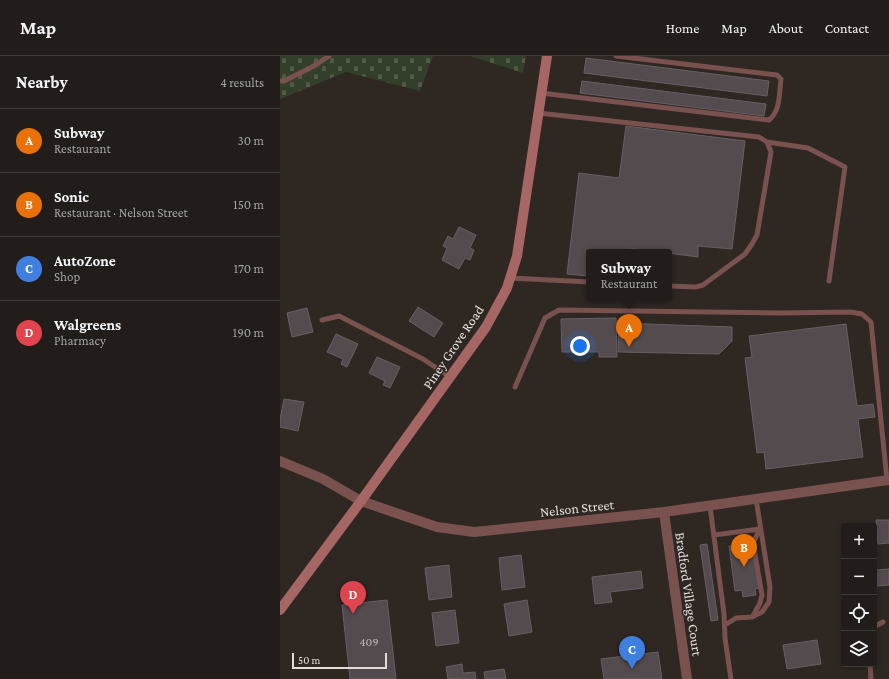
<!DOCTYPE html>
<html lang="en">
<head>
<meta charset="utf-8">
<style>
  :root { --surface:#221d1a; --page:#2e2a27; --text:#f1f3f6; --muted:#a2a2a2; --line:#3f3b39; --accent:#2563eb }
  body { margin:0; font-family:"Crimson Pro",serif; background:var(--page); color:var(--text) }
  .controls { position:absolute; right:12px; bottom:12px; display:grid; overflow:hidden; border-radius:4px; box-shadow:0 2px 6px #0003 }
  .controls button { width:36px; height:36px; display:grid; place-items:center; padding:0; border:0; border-bottom:1px solid var(--line); background:var(--surface); color:var(--text); font:20px sans-serif }
  .scale { position:absolute; left:12px; bottom:10px; width:95px; box-sizing:border-box; padding-left:4px; border:2px solid #e2ddda; border-top:0; font-size:11px; line-height:14px; white-space:nowrap; color:#e2ddda; -webkit-text-stroke:3px #2e2722; paint-order:stroke }
  .you { position:absolute; left:300px; top:290px; width:14px; height:14px; margin:-10px; border:3px solid #fff; border-radius:50%; background:#1a73e8; box-shadow:0 0 0 6px #1a73e833 }
  .badge { display:grid; place-items:center; width:26px; height:26px; border-radius:50%; background:var(--accent); color:#fff; font-size:13px; font-weight:700 }
  .pin { position:absolute; translate:-50% -33px; filter:drop-shadow(0 1px 2px #0008) }
  .pin::after { content:''; position:absolute; top:21px; width:14px; height:12px; background:inherit; clip-path:polygon(0 0,100% 0,50% 100%) }
  .popup { position:absolute; left:306px; top:193px; width:86px; height:52px; box-sizing:border-box; display:grid; place-content:center; border-radius:4px; background:var(--surface); filter:drop-shadow(0 1px 3px #0005); font-size:13px; white-space:nowrap; color:var(--muted) }
  .popup b { font-size:15px; color:var(--text) }
  .popup::after { content:''; position:absolute; left:50%; top:100%; margin-left:-8px; border:8px solid transparent; border-top-color:var(--surface) }
  .list { margin:0; padding:0; list-style:none }
  h2 { display:flex; justify-content:space-between; align-items:center; height:52px; margin:0; padding:0 16px; font-size:17px }
  h2 small { font-size:13px; font-weight:400; color:var(--muted) }
  .list li { display:grid; grid-template-columns:26px 1fr auto; gap:12px; align-items:center; box-sizing:border-box; height:64px; padding:0 16px; border-top:1px solid var(--line) }
  .list b { display:block; font-size:15px; white-space:nowrap }
  .list p { margin:0; font-size:13px; white-space:nowrap; color:var(--muted) }
  .list em { font-size:13px; font-style:normal; color:var(--muted) }
  .icon { flex:none; width:22px; height:22px; fill:none; stroke:currentColor; stroke-width:2; stroke-linecap:round; stroke-linejoin:round }
  .map { position:relative; flex:none; width:609px; height:623px; overflow:hidden }
  header { display:flex; align-items:center; gap:24px; box-sizing:border-box; height:56px; padding:0 20px; background:var(--surface); border-bottom:1px solid var(--line) }
  header strong { font-size:19px }
  nav { display:flex; gap:22px; margin-inline-start:auto; font-size:14px }
  main { display:flex }
  aside { flex:1; background:var(--surface) }
  .map>svg:first-child { display:block }
</style>
</head>
<body>
<header>
<strong>Map</strong>
<nav><a>Home</a><a>Map</a><a>About</a><a>Contact</a></nav>
</header>
<main>
<aside>
<h2>Nearby<small>4 results</small></h2>
<ul class="list">
<li><span class="badge" style="background:#e8710a">A</span><div><b>Subway</b><p>Restaurant</p></div><em>30 m</em></li>
<li><span class="badge" style="background:#e8710a">B</span><div><b>Sonic</b><p>Restaurant · Nelson Street</p></div><em>150 m</em></li>
<li><span class="badge" style="background:#3f7fe0">C</span><div><b>AutoZone</b><p>Shop</p></div><em>170 m</em></li>
<li><span class="badge" style="background:#e0444e">D</span><div><b>Walgreens</b><p>Pharmacy</p></div><em>190 m</em></li>
</ul>
</aside>
<div class="map">
<svg width="609" height="623" viewBox="0 0 609 623">
  <defs>
    <pattern id="cemetery-stones" width="16" height="16" patternUnits="userSpaceOnUse"><rect width="16" height="16" fill="#333f2a"/><path d="M2 7V4a2 2 0 0 1 4 0v3zM10 15v-3a2 2 0 0 1 4 0v3z" fill="#505a48"/></pattern>
  </defs>
  <rect width="100%" height="100%" fill="#2e2722"/>
  <path fill="url(#cemetery-stones)" d="M0 0H153L140 35 66 16 0 43Z
    M190 0H246L243 17Z"/>
  <path fill="#544b4f" stroke="#685f64" d="M306 2 489 25 487 40 304 17Z
    M302 25 486 48 484 60 300 37Z
    M346 70 465 85 452 193 418 190V201L350 192 349 196H309V220L287 218 299 117 339 122Z
    M179 171 196 179 190 192 194 194 190 204 185 202 179 213 162 204 167 192 163 190 168 180 173 183Z
    M138 251 163 267 154 281 129 265Z
    M27 252 33 276 12 281 7 257Z
    M336 262 337 301H319V296H282L281 263Z
    M339 267 452 271V285L439 298 338 296Z
    M566 268 577 350 593 348 595 361 578 363 583 401 486 413 484 396 477 397 465 302 472 301 469 280Z
    M56 278 78 288 67 311 61 308 63 303 47 296Z
    M97 301 120 311 110 332 103 329 105 325 89 317Z
    M4 343 24 346 18 375 0 371V363Z
    M596 464H609V487L598 488Z
    M586 468 587 470H564V473V469Z
    M472 487 479 532 475 533 476 539 463 541 462 534 455 535 449 490Z
    M427 488 438 564 431 565 420 489Z
    M241 499 245 531 222 534 219 502Z
    M169 509 172 541 149 544 145 512Z
    M609 513V529L597 530 596 514Z
    M361 515 363 532 330 536 332 546 315 548 312 521Z
    M107 544 116 623H70L62 549Z
    M247 544 252 576 229 580 224 548Z
    M175 554 179 587 156 590 152 557Z
    M537 584 541 608 507 613 503 589Z
    M378 596 382 623H324L321 603Z
    M182 608 183 617 195 616 196 623H168L166 611Z
    M224 613 226 623H205L204 616Z"/>
  <g fill="none" stroke-linecap="round" stroke-linejoin="round">
    <path stroke="#79514f" stroke-width="5" d="M0 25H4L34 10 49 0
      M261 37 480 63 489 64C501 54 499 37 501 23L497 19 336 0
      M258 57 479 81 487 86 491 96 477 179 472 188 465 198 423 229 416 231 389 230
      M487 86 528 92 565 111 549 225
      M230 222 309 226
      M42 264 59 260 143 303 170 321
      M235 331 265 262 279 254 500 257 570 256 582 258 591 266 607 424
      M430 450 444 558 445 582 451 623
      M434 479 480 473
      M473 560 480 547 482 539 473 487 480 473
      M445 569 456 562 472 561 482 556 489 546 490 531 476 443
      M594 571 603 566
      M590 608 591 623"/>
    <path stroke="#79514f" stroke-width="10" d="M0 405 43 423 81 445 157 471 194 476 384 456 609 424
      M384 456 407 623"/>
    <path stroke="#a66764" stroke-width="10" d="M0 554 81 445 206 271 227 232 237 200 267 0"/>
  </g>
  <g text-anchor="middle" dominant-baseline="central" stroke-width="3" stroke-linejoin="round" paint-order="stroke">
    <g font-size="12" fill="#beb8b7">
      <text x="89" y="586">409</text>
    </g>
    <g font-size="14" fill="#e2ddda" stroke="#2e2722">
      <text transform="translate(173 291) rotate(-56)">Piney Grove Road</text>
      <text transform="translate(297 452) rotate(-6)">Nelson Street</text>
      <text transform="translate(409 538) rotate(82)">Bradford Village Court</text>
    </g>
  </g>
</svg>
<div class="controls">
<button>+</button>
<button>−</button>
<button><svg class="icon" aria-label="locate" viewBox="0 0 24 24"><circle cx="12" cy="12" r="6"/><path d="M12 2v4M12 18v4M2 12h4M18 12h4"/></svg></button>
<button><svg class="icon" aria-label="layers" viewBox="0 0 24 24"><path d="M12 4l9 5-9 5-9-5zM3 14l9 5 9-5"/></svg></button>
</div>
<div class="scale">50 m</div>
<div class="you"></div>
<div class="pin badge" style="left:349px;top:291px;background:#e8710a">A</div>
<div class="popup"><b>Subway</b>Restaurant</div>
<div class="pin badge" style="left:464px;top:511px;background:#e8710a">B</div>
<div class="pin badge" style="left:352px;top:613px;background:#3f7fe0">C</div>
<div class="pin badge" style="left:73px;top:558px;background:#e0444e">D</div>
</div>
</main>
</body>
</html>
